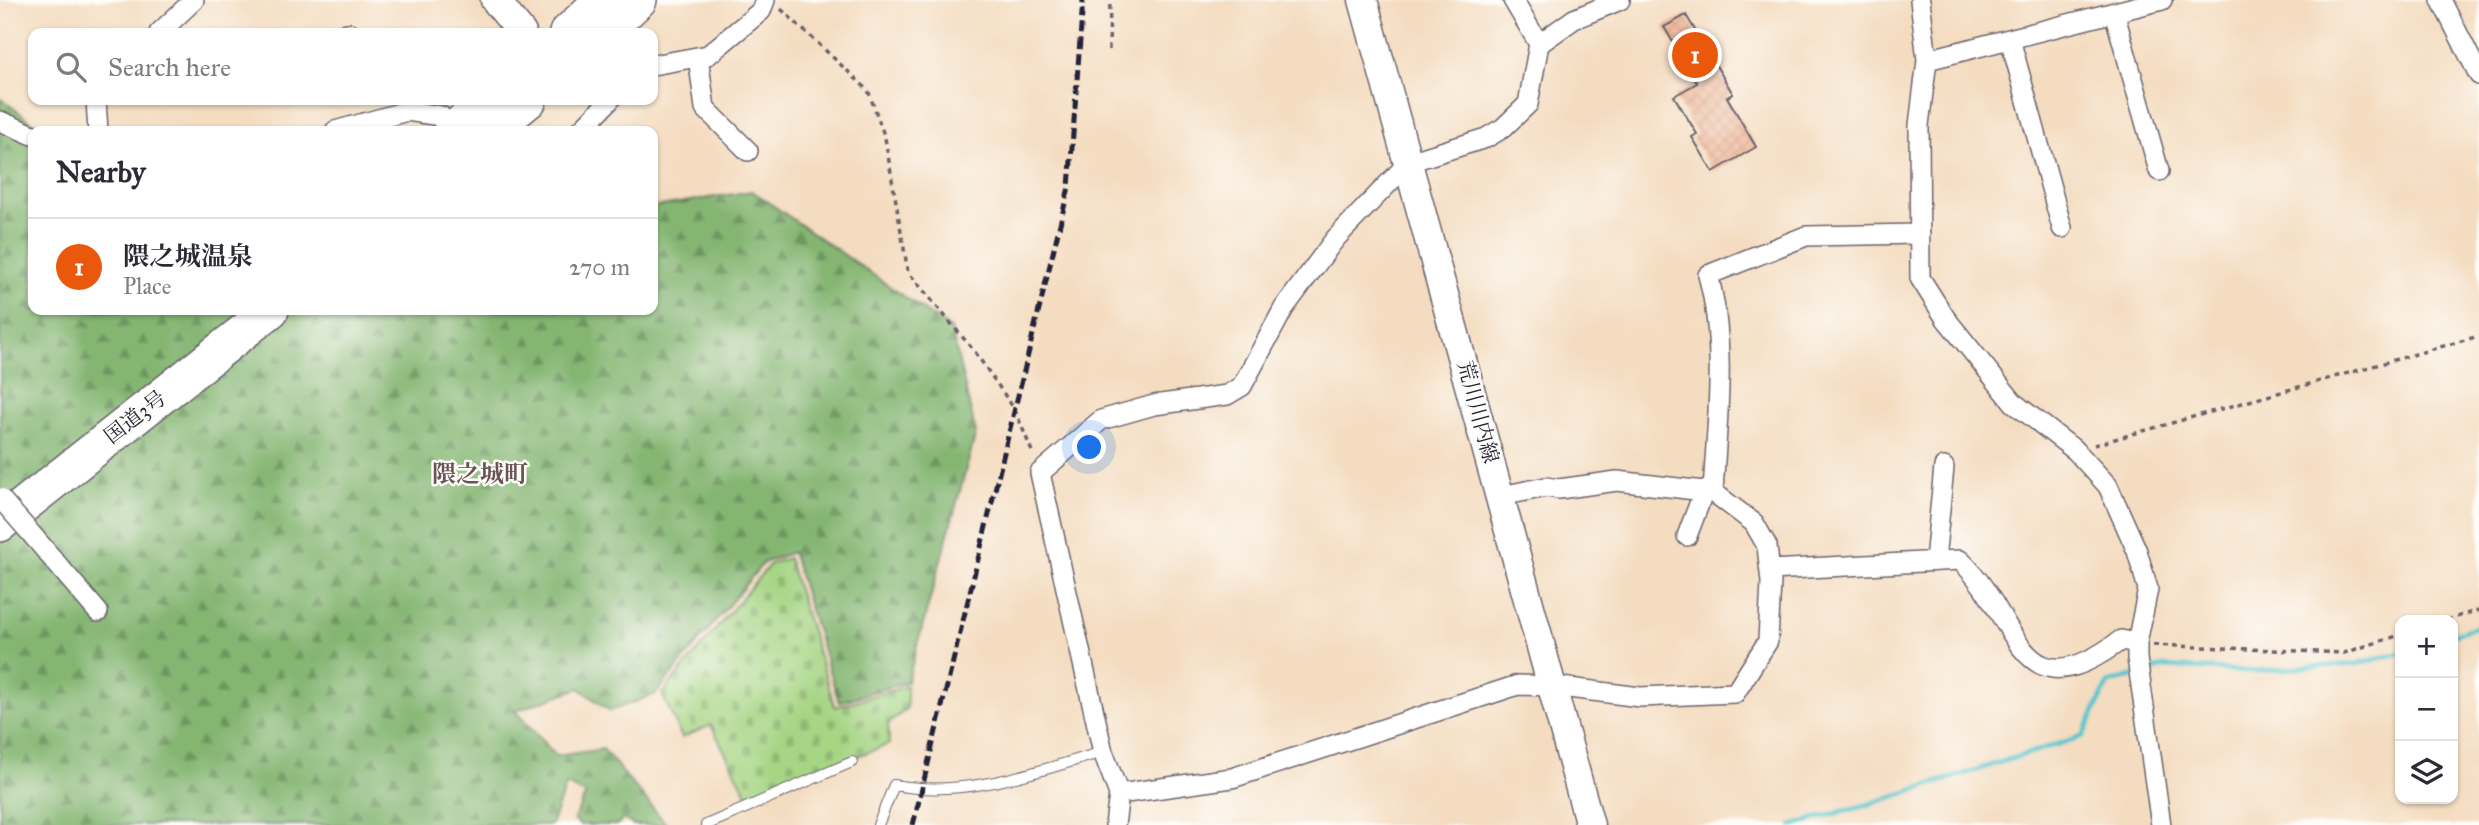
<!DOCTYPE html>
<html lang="en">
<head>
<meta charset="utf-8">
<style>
  :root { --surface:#fff; --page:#f7f7f7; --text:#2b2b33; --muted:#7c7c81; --line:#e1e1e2; --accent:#ea580c }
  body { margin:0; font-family:"IM FELL Great Primer","Noto Serif JP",serif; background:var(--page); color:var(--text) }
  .controls { position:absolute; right:21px; bottom:21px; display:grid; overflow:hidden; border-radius:14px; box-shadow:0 2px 5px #0004 }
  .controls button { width:63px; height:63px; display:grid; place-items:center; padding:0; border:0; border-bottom:2px solid var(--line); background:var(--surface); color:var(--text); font:35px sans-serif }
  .you { position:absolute; left:1090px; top:448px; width:24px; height:24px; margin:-18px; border:5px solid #fff; border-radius:50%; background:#1a73e8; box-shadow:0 0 0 10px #1a73e833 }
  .badge { display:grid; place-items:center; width:46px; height:46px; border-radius:50%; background:var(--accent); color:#fff; font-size:23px; font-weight:700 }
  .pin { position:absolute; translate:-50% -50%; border:4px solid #fff; box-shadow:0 2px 7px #0006 }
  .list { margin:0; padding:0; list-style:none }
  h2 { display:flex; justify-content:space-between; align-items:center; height:91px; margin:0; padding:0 28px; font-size:30px }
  h2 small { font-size:23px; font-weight:400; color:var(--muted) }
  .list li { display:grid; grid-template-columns:46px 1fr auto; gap:21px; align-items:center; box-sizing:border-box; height:98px; padding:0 28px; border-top:2px solid var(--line) }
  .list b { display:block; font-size:26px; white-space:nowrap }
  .list p { margin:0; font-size:23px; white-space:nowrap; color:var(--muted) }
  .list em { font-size:23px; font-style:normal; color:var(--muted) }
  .icon { flex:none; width:38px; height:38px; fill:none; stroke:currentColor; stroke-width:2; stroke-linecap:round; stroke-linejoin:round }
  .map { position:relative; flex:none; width:2479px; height:825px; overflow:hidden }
  .search { position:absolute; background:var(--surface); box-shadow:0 2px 5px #0004; left:28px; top:28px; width:630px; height:77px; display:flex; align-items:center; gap:18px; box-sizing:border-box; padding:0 24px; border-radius:14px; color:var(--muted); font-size:26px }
  .panel { position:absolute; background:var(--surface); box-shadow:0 2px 5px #0004; left:28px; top:126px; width:630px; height:189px; border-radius:14px }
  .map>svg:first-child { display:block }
</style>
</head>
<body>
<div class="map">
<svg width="2479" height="825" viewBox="0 0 2479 825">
  <defs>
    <pattern id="forest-firs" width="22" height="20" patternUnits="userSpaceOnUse" patternTransform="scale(1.75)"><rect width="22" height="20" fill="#84b672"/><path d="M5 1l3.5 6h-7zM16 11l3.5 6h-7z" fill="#6c945f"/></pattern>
    <pattern id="cemetery-stones" width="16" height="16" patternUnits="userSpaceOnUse" patternTransform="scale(1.75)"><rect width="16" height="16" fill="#a6d584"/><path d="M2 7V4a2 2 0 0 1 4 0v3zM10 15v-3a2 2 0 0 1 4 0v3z" fill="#8fb773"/></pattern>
    <pattern id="building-cross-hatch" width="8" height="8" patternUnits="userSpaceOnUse" patternTransform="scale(1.75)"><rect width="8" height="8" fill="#efb291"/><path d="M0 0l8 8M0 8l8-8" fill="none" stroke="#cd997e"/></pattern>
  </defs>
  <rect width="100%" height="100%" fill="#fdfcf7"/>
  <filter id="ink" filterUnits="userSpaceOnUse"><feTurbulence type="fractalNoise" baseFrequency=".0143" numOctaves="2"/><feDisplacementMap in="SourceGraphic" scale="14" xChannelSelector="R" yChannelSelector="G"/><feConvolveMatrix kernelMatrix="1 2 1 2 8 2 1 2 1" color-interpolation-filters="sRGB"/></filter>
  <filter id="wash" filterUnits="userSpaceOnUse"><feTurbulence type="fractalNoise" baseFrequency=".00686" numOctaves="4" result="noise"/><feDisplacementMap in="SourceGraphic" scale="28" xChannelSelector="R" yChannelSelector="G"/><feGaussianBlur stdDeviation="1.57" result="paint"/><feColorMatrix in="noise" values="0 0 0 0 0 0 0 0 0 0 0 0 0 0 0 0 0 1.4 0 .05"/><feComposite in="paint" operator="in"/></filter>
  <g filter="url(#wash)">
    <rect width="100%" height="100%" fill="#f4dcc0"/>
    <path fill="url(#forest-firs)" stroke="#536c56" stroke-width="2" d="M0 98 44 131H33V310H653V207L752 191 951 329 976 433 907 682 839 702 792 552 763 563 656 694 610 711 579 688 515 711 556 756 603 749 667 825H633L624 819 616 825H580L574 820 586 794 566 785 551 825H0Z"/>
    <path fill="url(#cemetery-stones)" stroke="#647c60" stroke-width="2" d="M788 558 835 707 907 686V708L888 724 889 744 749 798 711 725 682 738 662 694 770 564Z"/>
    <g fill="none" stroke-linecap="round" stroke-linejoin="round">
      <path stroke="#58c5ce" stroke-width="5" d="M2453 635 2479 625
        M1792 825 1863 806 2083 736 2108 683 2164 667 2254 671 2356 664 2400 653"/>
    </g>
    <g id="blocks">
      <path fill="url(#building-cross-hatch)" d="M1686 15 1733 94 1727 97 1756 147 1713 172 1692 137 1697 134 1674 96 1697 83 1664 27Z"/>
    </g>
  </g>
  <g filter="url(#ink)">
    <use href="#blocks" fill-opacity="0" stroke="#6c636a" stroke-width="2"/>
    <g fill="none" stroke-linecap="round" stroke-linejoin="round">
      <defs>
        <path id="lane" d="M706 825 852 762
          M878 825 894 785C968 798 1033 772 1103 752"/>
        <path id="street" d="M1513 0 1539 44
          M1920 0 1927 60 1919 125 1920 278 1946 319 2014 403 2076 451 2108 486 2137 551 2148 589 2137 643V658L2161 825
          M2441 0 2479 75
          M2114 12 2159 171
          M159 33 194 0
          M347 33H349
          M2010 39 2062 228
          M698 57 705 108 748 151
          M1927 60 2162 0
          M653 65 708 55 761 11 765 0
          M96 100 98 131
          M0 121 33 135
          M335 131 407 111 441 116
          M580 131 610 100
          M1713 492C1717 420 1727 345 1708 275L1806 236 1920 234
          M1687 536 1704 491
          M34 537 98 612
          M1935 561 1944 467
          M1770 570 1960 560C2021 617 2016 718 2121 640L2137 643
          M1119 794 1232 778 1518 685 1553 686 1640 697 1735 693 1768 641 1771 582 1767 546 1754 523 1713 492 1617 481 1559 489 1546 487 1501 496
          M1115 825 1119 794 1103 752 1040 473 1101 420 1154 405 1227 395 1242 386 1284 308 1335 239 1409 162 1486 138 1503 128 1528 104 1539 44 1574 19 1620 0"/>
        <path id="secondary" d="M495 0 522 33
          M1363 0 1590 825"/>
        <path id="highway" d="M567 33 602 0
          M604 33 639 0
          M451 131 490 100
          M491 131 529 100
          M0 524 271 310"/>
      </defs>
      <use href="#lane" stroke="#6c636a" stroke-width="12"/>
      <use href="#street" stroke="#6c636a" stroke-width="22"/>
      <use href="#secondary" stroke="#6c636a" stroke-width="31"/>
      <use href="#highway" stroke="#6c636a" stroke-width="38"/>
      <path stroke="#6c636a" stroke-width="3.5" stroke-dasharray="5 5" stroke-linecap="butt" d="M781 9 868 90 885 138 908 272 975 352 1015 410 1033 454
        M1109 50 1110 0
        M2094 445 2479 336
        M2447 620 2479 610
        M2153 645 2344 653 2400 635"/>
      <use href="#lane" stroke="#fff" stroke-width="10"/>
      <use href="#street" stroke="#fff" stroke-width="19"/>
      <use href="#secondary" stroke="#fff" stroke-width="28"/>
      <use href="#highway" stroke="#fff" stroke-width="35"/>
      <path stroke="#22223b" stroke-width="5" stroke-dasharray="10 5" stroke-linecap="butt" d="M913 825 1069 187 1083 0"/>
      <defs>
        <path id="street-bridge" d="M0 498 34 537"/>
      </defs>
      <use href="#street-bridge" stroke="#6c636a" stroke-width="22" stroke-linecap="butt"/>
      <use href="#street-bridge" stroke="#fff" stroke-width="19"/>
    </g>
  </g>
  <g text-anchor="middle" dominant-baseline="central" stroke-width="5" stroke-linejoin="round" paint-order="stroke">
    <g font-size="21" fill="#22223b" stroke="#fdfcf7">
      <text transform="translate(1478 412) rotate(75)">荒川川内線</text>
      <text transform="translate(135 417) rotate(-38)">国道3号</text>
    </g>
    <g font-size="24" font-weight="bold" fill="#6a5459" stroke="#fdfcf7">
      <text x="480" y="474">隈之城町</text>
    </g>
  </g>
</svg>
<div class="controls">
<button>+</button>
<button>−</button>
<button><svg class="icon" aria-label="layers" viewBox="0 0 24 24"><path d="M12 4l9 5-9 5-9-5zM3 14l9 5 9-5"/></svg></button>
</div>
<div class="you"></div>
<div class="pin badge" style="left:1695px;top:55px">1</div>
<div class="search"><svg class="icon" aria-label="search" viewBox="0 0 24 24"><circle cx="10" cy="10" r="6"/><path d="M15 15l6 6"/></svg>Search here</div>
<section class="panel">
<h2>Nearby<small></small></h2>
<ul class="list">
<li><span class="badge">1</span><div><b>隈之城温泉</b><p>Place</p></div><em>270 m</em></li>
</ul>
</section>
</div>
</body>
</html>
